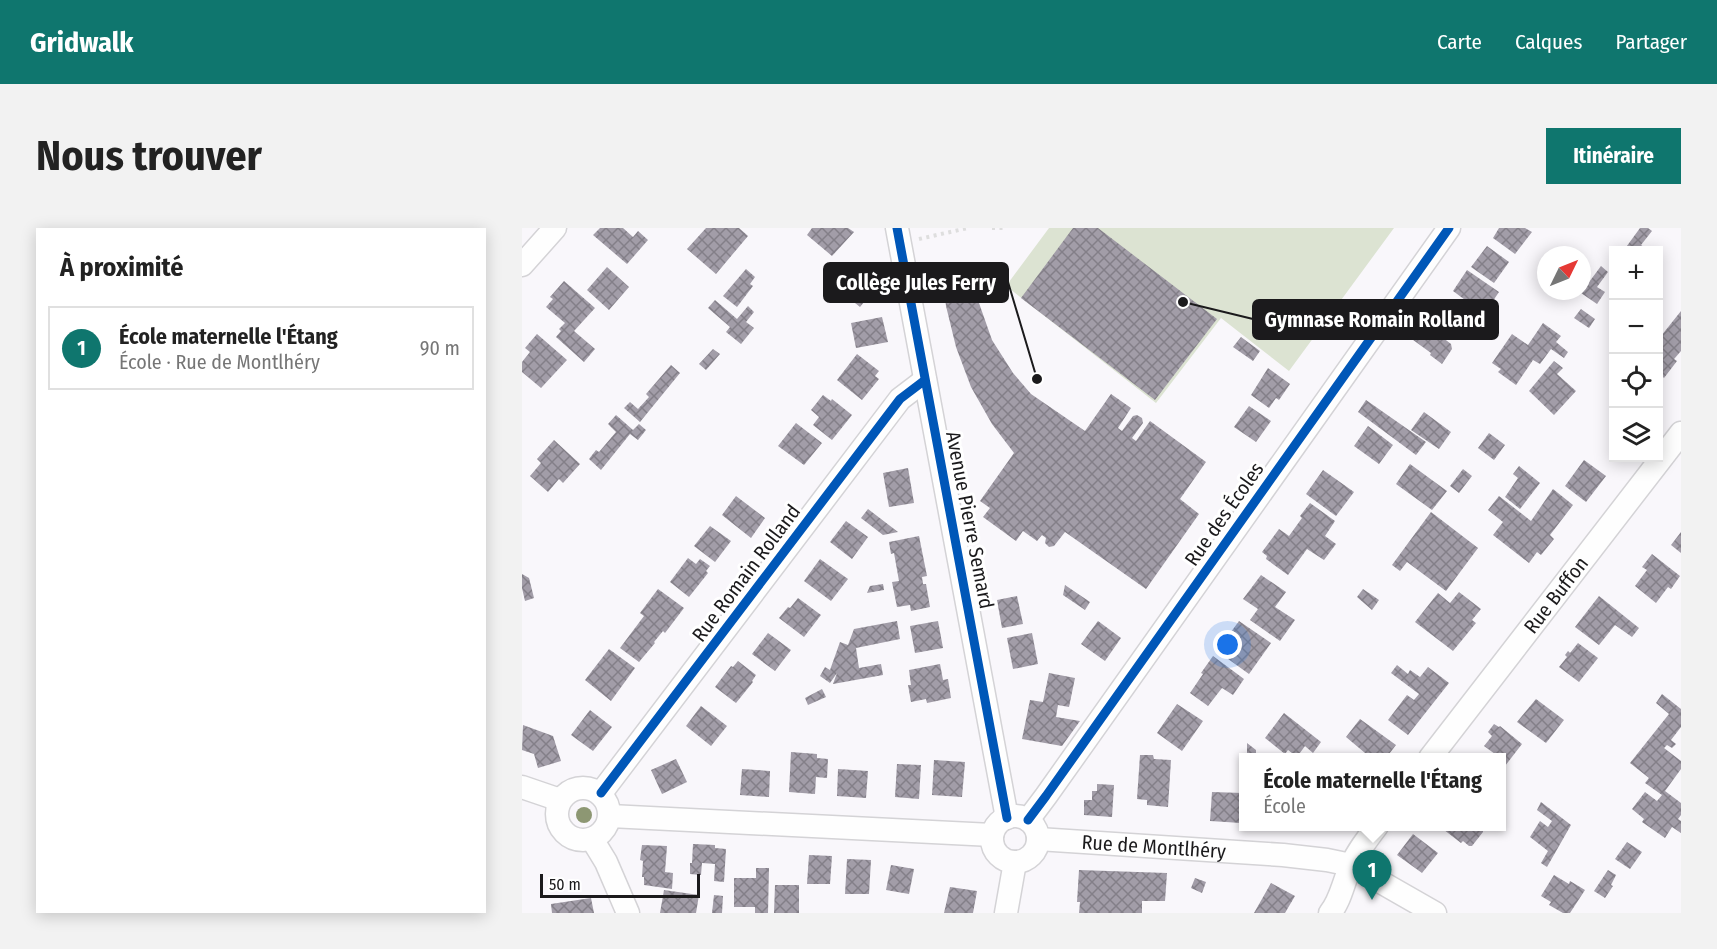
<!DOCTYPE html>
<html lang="fr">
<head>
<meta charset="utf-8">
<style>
  :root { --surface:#fff; --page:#f2f2f2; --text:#222; --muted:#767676; --line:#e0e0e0; --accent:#0f766e }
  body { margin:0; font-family:"Fira Sans Condensed",sans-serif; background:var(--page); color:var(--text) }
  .controls { position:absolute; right:18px; top:18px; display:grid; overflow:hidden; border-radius:0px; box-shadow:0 3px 15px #0003 }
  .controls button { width:54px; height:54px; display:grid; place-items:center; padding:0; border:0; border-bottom:2px solid var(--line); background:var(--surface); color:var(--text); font:30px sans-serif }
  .compass { position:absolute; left:1015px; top:18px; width:54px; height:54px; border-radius:50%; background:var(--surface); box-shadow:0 3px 15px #0003; rotate:47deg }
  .scale { position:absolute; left:18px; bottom:15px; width:160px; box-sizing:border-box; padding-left:6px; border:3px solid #1b1a1c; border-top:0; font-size:16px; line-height:21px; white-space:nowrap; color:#1b1a1c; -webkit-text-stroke:4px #fff; paint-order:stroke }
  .you { position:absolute; left:706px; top:417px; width:21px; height:21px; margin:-15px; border:4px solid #fff; border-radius:50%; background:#1a73e8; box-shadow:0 0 0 9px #1a73e833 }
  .badge { display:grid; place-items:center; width:39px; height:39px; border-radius:50%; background:var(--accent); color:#fff; font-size:20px; font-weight:700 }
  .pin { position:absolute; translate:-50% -50px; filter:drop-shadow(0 2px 3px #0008) }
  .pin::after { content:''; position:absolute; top:32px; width:21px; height:18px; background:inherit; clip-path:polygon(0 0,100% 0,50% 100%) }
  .popup { position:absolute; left:717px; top:525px; width:267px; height:78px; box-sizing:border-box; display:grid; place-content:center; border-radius:0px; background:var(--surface); filter:drop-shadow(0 2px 4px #0005); font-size:20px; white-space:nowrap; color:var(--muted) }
  .popup b { font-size:22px; color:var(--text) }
  .popup::after { content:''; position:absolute; left:50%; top:100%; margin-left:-12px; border:12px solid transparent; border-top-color:var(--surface) }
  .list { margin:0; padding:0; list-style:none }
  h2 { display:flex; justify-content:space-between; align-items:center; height:78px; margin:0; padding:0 24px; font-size:26px }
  h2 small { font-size:20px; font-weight:400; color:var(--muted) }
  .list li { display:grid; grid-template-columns:39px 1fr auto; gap:18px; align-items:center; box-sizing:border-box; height:84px; margin:0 12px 12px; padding:0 12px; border:2px solid var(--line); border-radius:0px }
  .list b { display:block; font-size:22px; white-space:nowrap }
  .list p { margin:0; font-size:20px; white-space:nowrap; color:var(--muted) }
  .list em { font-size:20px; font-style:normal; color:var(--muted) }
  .icon { flex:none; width:33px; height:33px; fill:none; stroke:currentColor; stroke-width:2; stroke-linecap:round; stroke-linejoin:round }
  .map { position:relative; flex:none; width:1159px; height:685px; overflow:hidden; border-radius:0px }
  header { display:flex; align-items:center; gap:36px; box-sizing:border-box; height:84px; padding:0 30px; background:var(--accent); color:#fff }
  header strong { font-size:28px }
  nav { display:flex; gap:33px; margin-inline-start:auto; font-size:21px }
  .intro { display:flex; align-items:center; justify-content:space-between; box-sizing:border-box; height:144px; padding:0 36px }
  h1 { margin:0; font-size:42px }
  .button { padding:15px 27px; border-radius:0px; background:var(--accent); color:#fff; font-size:21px; font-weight:700 }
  main { display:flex; gap:36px; padding:0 36px }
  aside { flex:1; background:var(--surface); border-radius:0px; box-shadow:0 3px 15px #0003 }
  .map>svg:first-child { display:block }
</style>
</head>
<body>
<header>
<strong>Gridwalk</strong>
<nav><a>Carte</a><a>Calques</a><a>Partager</a></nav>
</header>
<div class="intro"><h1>Nous trouver</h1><a class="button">Itinéraire</a></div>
<main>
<aside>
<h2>À proximité<small></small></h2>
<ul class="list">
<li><span class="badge">1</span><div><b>École maternelle l'Étang</b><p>École · Rue de Montlhéry</p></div><em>90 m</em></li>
</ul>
</aside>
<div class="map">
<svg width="1159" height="685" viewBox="0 0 1159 685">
  <defs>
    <pattern id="building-cross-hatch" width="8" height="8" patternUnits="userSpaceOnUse" patternTransform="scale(1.5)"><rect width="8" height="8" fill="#a29da8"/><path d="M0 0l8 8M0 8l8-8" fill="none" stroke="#837f88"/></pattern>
  </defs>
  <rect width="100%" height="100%" fill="#f9f7fb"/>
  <path fill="#dce3d2" d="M527 0H872L767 143 699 90 634 175 484 58Z"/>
  <path fill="url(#building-cross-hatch)" d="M78 0H101L111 9 116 3 126 12 105 36 71 7Z
    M184 0H217L226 8 194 46 165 21Z
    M290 0H326L332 4 310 28 285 7Z
    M551 0H576L695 91 633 172 499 70Z
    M977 0H1003L1010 4 993 26 971 10Z
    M1118 0H1126L1130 3 1119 17 1126 22H1102Z
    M965 18 987 34 972 55 949 39Z
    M339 34 361 51 338 79 311 57 329 35 334 39Z
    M1079 38 1086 44 1075 59 1083 64 1075 76 1059 65Z
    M85 39 107 59 87 82 65 62Z
    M224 41 233 49 228 56 231 58 215 79 201 68Z
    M945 42 977 64 962 86 931 63Z
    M452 46 457 75 470 112 491 145 509 166 563 203 589 166 609 180 596 200 600 203 611 188 615 187 620 190 621 195 610 210 614 213 628 193 684 234 658 271 677 286 624 361 543 304 532 318 527 319 523 315 524 310 520 307 515 313 501 303 494 313 461 289 468 280 458 273 492 225 470 196 449 159 434 119 424 78 421 53Z
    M42 53 73 80 52 103 73 121 62 134 34 109 39 103 37 101 43 95 24 79 31 71 28 69Z
    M914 71 936 87 920 109 929 116 930 121 920 136 908 127 909 125 887 109Z
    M193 72 215 91 226 78 232 84 224 94 232 100 219 116 204 104 208 99 186 80Z
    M1059 81 1073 91 1067 100 1052 90Z
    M1159 83V123L1152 131 1155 133 1142 150 1137 145V106L1139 108Z
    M360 89 366 114 334 120 329 95Z
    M1021 95 1039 108 1034 114 1046 124 1042 130 1029 121 1018 136 1011 132 994 157 976 144 979 141 970 135 990 106 1006 117Z
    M15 106 45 132 19 160 0 144V134L8 124 3 120Z
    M719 109 738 123 731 133 711 119Z
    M191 121 198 126 184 142 177 136Z
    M335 126 357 143 353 148 357 151 340 172 315 152Z
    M1032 133 1041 140 1035 146 1054 163 1032 187 1007 163Z
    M149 137 158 145 118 194 102 180 108 174 116 181 127 169 124 166Z
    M746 140 768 156 757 172 754 170 747 180 729 167Z
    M301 167 309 173 310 171 330 187 310 212 291 197 297 189 289 182Z
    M844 172 904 214 894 227 836 184Z
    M727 178 749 193 734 214 712 199Z
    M902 184 929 204 917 221 889 202Z
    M94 187 111 202 117 196 124 202 116 212 108 206 79 242 67 231 74 222 77 224 94 204 86 196Z
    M274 195 300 215 282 237 256 218Z
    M846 198 871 217 857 236 832 218Z
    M967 205 983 217 972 232 956 220Z
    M32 212 58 236 41 255 37 251 26 264 8 248 19 235 15 231Z
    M1062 232 1084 248 1064 274 1043 258Z
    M888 236 925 263 910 282 874 256Z
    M997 238 1018 255 998 281 983 269 996 250 991 246Z
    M386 240 392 275 367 279 361 245Z
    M941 241 950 248 937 265 928 258Z
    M801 242 832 264 814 288 784 266Z
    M1031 261 1051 277 1028 307 1032 311 1019 327 1015 324 1007 335 971 307 981 294 966 282 977 268 1009 293Z
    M214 268 243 290 229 310 200 287Z
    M788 275 813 293 803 308 814 316 802 332 785 321 766 347 744 331 745 328 740 324 757 301 767 308 780 290 778 288Z
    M346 281 376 304 361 307 339 290Z
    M909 284 956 320 924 363 885 334 878 343 870 337Z
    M324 293 346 309 330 331 308 314Z
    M188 298 209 313 193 334 172 318Z
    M1159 304V325L1149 317Z
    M397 308 405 348 400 349 401 356H404L408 379 389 383 388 377 375 379 370 354 377 353 372 325 369 326 367 314Z
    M1130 326 1158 348 1149 361 1146 359 1134 375 1113 358 1125 342 1120 339Z
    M166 330 174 336 178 331 188 338 184 343 186 345 167 369 148 354Z
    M298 331 326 351 309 373 282 353Z
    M0 346 7 350 12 370 3 373 0 360Z
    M739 347 764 364 753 379 773 392 758 413 728 392 736 381 721 371Z
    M361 356 362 362 345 365 348 358Z
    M543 357 568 374 563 382 541 367Z
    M136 361 162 380 143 405 141 403 132 414 133 415 117 434 98 420 122 388 118 385Z
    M841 361 857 372 850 382 835 369Z
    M937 364 959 381 950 392 954 395 931 423 893 394 916 365 928 375Z
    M495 368 501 396 480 400 475 372Z
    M1077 368 1117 400 1110 409 1093 397 1077 417 1053 399Z
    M276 370 299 387 282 409 257 390 266 379 268 380Z
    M375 393 378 411 334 420 337 440 359 436 361 447 311 456 315 445 308 455 298 448 303 439 308 442 318 414 326 417 332 401Z
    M416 393 421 420 393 425 388 398Z
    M576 393 599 410 583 433 559 416Z
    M717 393 749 415 727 446 695 423Z
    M246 405 269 422 253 443 230 426Z
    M510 405 516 436 491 441 485 410Z
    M1056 415 1076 430 1057 454 1037 439 1045 429 1043 427 1046 423 1048 425Z
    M87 421 113 440 89 473 63 452Z
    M691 428 722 451 711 467 700 460 686 478 668 465 681 446 679 445Z
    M216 433 234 447 230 453 231 454 214 475 193 459 209 438 211 439Z
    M418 436 421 452 426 451 429 470 405 475 404 471 389 474 386 457H389L387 442Z
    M875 437 886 446 888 442 898 449 906 439 927 455 886 507 866 492 885 467 892 472 897 466 869 445Z
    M527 445 553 450 547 479 536 477 534 489 558 493 540 518 500 511 508 472 521 474Z
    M300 461 304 469 286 477 283 470Z
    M1140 466 1159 481V499L1149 512 1154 516 1150 520 1145 517 1142 520 1159 533V541L1143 563 1159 575V587L1156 591 1159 593V605L1150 599 1143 610 1120 594 1122 591 1110 581 1123 564 1135 573 1140 567 1123 555 1127 550 1108 535 1147 486 1134 475Z
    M1014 471 1042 492 1024 515 995 494Z
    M655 476 681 493 660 523 635 505Z
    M179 478 205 498 189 518 164 498Z
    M68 482 90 499 71 523 49 507Z
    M762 485 799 514 791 525 783 518 775 529 766 522 763 526 743 510Z
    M838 491 874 517 864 530H849L824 509Z
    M972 496 977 499 978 498 1000 516 983 538 979 535V530H971L973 526 962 518 970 508 966 504Z
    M1 497 31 508 39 533 16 540 12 526 0 522Z
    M725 515 734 522V530H725Z
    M269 524 295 526V530L306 531 305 550 294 549 293 566 267 564Z
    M618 527H631L632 531 649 532 646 579 625 577V572L615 571Z
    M154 531 165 554 140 566 129 542Z
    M412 532 443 534 440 569 410 567Z
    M375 536 399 537 397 571 373 569Z
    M220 541 248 543 247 569 218 567Z
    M316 541 346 543 344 570 315 568Z
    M575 556 592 557 590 589 562 587V572H570V563H575Z
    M690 564 721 565 719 595 688 593Z
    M1019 574 1049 597 1025 639 1019 635 1026 623 1008 609 1018 593 1026 599 1030 593 1015 582Z
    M917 598H958L961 601V604L950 618H947L941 613 939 615Z
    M891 606 916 625 900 645 875 627Z
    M1105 614 1120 624 1108 641 1093 631Z
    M171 616 193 617V620L204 621 202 654 192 653 193 636 180 635 179 647 168 646V635H170Z
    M120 617 145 618 143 644 151 645 150 661 122 657V649H120L121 633 118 632Z
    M287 627 310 628 308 656H285Z
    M325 631 349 632 347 666H323Z
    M369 637 392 641 387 666 364 662Z
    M234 640H247L246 685H233V679H212V650H234Z
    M557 642 645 645 643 673H620V685H557L558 674H555Z
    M1086 642 1094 647 1089 657 1091 658 1083 670 1072 663Z
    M1032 647 1047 656 1048 653 1063 662 1048 685H1041L1027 677 1029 674 1019 668Z
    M673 650 684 654 680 665 669 660Z
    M749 655 773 668 763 685H732Z
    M253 657H277V685H252Z
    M428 659 455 663 451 685H422Z
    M142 662 177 667 174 685H138Z
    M192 667 201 668 200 685H190Z
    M69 670 72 685H30L29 676Z"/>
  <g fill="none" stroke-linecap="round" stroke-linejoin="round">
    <defs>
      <g id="minor">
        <path d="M375 0 485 590"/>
        <path d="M0 37 33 0"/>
        <path id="s1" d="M908 530 1159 205"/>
        <path d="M0 559 38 572"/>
        <circle cx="61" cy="586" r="26"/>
        <path d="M79 565 378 171 403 152"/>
        <path d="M88 588 470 607"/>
        <circle cx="493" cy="611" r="23"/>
        <path d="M506 592 524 568 927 0"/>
        <path d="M70 611 84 634 106 685"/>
        <path id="s2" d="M516 611 761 627 805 632 829 637 913 685"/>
        <path d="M484 685 493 634"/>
        <path d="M808 685C819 672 821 654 829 638 835 624 845 611 855 598"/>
      </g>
    </defs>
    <use href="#minor" stroke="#d4d3d6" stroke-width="25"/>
    <path stroke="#dedede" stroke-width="4" stroke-dasharray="3 4.5" stroke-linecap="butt" d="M470 0H484
      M397 11 446 0"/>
    <use href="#minor" stroke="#fefefe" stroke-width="22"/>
    <defs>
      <path id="cycleway" d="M375 0 485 590
        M79 565 378 171 403 152
        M506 592 524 568 927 0"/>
    </defs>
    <use href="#cycleway" stroke="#fff" stroke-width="13"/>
    <use href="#cycleway" stroke="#0057b8" stroke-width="9"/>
  </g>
  <circle fill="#8d9773" cx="62" cy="587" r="8"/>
  <g text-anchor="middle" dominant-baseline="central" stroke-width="6" stroke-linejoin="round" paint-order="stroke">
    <g font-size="20" fill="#1b1a1c" stroke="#fff">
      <text transform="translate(702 286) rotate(-55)">Rue des Écoles</text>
      <text transform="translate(448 292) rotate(79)">Avenue Pierre Semard</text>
      <text transform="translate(224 345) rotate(-53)">Rue Romain Rolland</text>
      <text stroke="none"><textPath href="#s1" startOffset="206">Rue Buffon</textPath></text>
      <text stroke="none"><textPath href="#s2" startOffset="116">Rue de Montlhéry</textPath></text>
    </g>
  </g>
  <path fill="none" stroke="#1b1a1c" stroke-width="2" d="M515 151L486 54M661 74L731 91"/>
  <g fill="#1b1a1c" stroke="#fff" stroke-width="2">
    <circle cx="515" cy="151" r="6"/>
    <circle cx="661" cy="74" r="6"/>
  </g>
  <g fill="#1b1a1c" stroke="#1b1a1c" stroke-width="2">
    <rect x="302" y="35" width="184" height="39" rx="6"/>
    <rect x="731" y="72" width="245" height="39" rx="6"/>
  </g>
  <g font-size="21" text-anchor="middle" font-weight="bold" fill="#fff">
    <text x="394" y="62">Collège Jules Ferry</text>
    <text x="853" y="99">Gymnase Romain Rolland</text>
  </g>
</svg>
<div class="controls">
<button>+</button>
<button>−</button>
<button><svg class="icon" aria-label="locate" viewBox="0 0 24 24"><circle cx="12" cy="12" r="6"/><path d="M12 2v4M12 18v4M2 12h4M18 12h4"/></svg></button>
<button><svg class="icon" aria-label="layers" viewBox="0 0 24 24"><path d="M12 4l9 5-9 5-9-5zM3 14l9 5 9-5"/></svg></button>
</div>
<svg class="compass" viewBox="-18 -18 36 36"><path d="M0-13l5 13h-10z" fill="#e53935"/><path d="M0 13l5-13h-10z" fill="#767676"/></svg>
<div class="scale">50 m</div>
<div class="you"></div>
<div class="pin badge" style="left:850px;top:672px">1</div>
<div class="popup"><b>École maternelle l'Étang</b>École</div>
</div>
</main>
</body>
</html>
